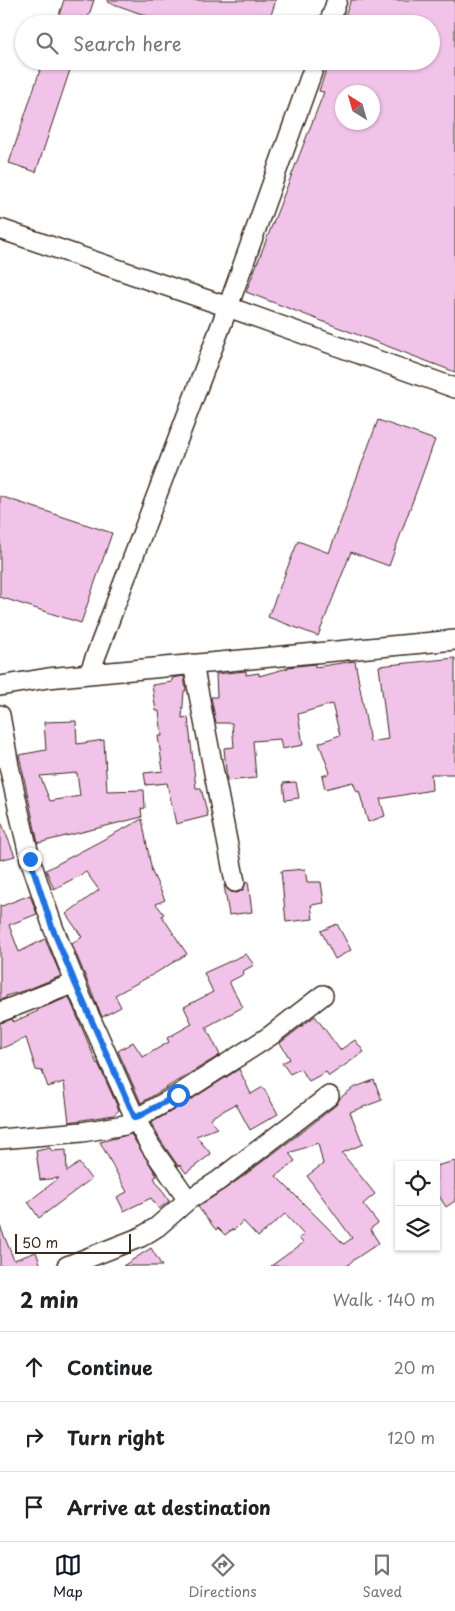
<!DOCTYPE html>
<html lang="en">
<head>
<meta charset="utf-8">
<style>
  :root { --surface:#fff; --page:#f6f6f6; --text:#202124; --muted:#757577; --line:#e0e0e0; --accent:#111827 }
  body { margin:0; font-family:"Playpen Sans",sans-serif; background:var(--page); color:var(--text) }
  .controls { position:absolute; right:15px; bottom:15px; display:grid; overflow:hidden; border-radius:0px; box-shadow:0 1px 4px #0004 }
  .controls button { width:45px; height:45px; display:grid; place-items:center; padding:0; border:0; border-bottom:1px solid var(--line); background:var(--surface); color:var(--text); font:25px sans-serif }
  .compass { position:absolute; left:335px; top:85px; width:45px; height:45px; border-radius:50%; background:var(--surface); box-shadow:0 1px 4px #0004; rotate:323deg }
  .scale { position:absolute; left:15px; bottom:12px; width:116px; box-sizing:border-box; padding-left:5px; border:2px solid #3b2a1e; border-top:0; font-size:14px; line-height:18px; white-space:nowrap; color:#3b2a1e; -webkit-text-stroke:4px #fff; paint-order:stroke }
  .stop { position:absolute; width:15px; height:15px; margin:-11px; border:4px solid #1a73e8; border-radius:50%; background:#fff }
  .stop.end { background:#1a73e8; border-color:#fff; box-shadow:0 1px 5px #0008 }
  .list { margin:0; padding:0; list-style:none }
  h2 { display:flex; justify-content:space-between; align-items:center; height:65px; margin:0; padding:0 20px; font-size:21px }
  h2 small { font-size:16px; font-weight:400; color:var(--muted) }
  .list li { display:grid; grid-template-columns:32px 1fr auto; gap:15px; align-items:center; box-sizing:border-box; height:70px; padding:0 20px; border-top:1px solid var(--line) }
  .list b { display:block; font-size:19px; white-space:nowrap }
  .list em { font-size:16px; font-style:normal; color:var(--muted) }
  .icon { flex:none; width:28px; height:28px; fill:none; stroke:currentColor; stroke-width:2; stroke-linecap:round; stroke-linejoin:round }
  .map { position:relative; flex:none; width:455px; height:1266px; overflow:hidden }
  .search { position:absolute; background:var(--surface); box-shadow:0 1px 4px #0004; left:15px; right:15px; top:15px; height:55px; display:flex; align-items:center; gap:12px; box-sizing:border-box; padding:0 18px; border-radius:28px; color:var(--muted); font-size:19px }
  .sheet { height:275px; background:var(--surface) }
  nav { display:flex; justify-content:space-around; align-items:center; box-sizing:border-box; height:70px; border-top:1px solid var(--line); background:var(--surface); font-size:14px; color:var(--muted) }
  nav a { display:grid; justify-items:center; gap:2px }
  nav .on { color:var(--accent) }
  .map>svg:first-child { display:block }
</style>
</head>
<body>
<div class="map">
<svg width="455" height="1266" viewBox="0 0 455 1266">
  <rect width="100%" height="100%" fill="#fff"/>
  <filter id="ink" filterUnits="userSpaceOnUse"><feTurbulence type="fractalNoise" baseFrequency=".02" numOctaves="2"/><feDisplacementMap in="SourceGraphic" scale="10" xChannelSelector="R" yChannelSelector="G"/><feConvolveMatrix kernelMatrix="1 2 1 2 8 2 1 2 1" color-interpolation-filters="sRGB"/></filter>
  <g filter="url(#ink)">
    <path fill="#f1c3e8" stroke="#3b2a1e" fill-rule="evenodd" d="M64 0H94L86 24H56Z
      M108 0H276L268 24H170L108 2Z
      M351 0H455V372L246 292 324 92 319 91 329 61H431V24H342ZM342 92H372V122H342Z
      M43 61H73L36 172 9 163Z
      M378 420 435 440 389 566 351 552 318 636 268 617 298 541 329 553Z
      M0 496 112 533 81 623 0 597Z
      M455 658V774H431L432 790 380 799 385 816 368 822 359 791 357 792 353 782 325 789 322 776 330 773 319 743 340 735 332 704 298 714 303 745 282 749 280 739 253 741 256 778 227 781 224 748 234 747 232 723H216L211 697H217L216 674 246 671V675L259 673V676L288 668V667L315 664V667L355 661 370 742 388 739 379 666Z
      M184 676 186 691H184L182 718 188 717 196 788H201L208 816 176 824 167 783 146 785 144 773 163 771 158 736H162L159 711H156L152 685 172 682V678Z
      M76 721 77 744 104 740 107 791 144 790 145 808 141 809 142 817 38 843 19 755 46 750 44 722ZM77 773 80 796 50 801 40 776Z
      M296 782 299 798 285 800 283 783Z
      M0 819 15 856 0 860Z
      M142 819 152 872 165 900 156 904 164 914 162 916 187 954 154 974 115 995 121 1007 102 1017 72 944 82 937 66 914 99 890 86 872 54 889 46 870Z
      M305 869 307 882H321L324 903 311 905 313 919 286 922 281 871Z
      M248 881 252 912 229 915 224 885 231 892 237 893 243 890 246 882Z
      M30 895 37 914 9 925 19 952 45 939 61 976 26 990 6 996V998L0 1000V905L2 906Z
      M337 924 351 950 335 959 321 931Z
      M246 954 254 965 243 971 244 974 229 982 243 1007 206 1027 220 1055 141 1103 118 1051 133 1042 143 1057 169 1042 167 1038 192 1024 184 1007 213 992 204 973Z
      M69 997 97 1064 98 1063 119 1110 114 1115 69 1122 64 1082 48 1087 42 1071 36 1070 26 1038 0 1049V1023L12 1019 13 1022 38 1011 37 1010Z
      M315 1016 340 1050 355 1040 364 1052 329 1076 326 1072 309 1081 300 1069 290 1074 282 1063 290 1059 280 1043Z
      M239 1069 251 1094 263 1087 278 1114 250 1130 236 1104 210 1118 217 1128 196 1136 211 1154 186 1173 180 1165 178 1166 161 1141 151 1123 184 1104Z
      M374 1080 382 1100 350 1112 363 1144 342 1153 375 1194 363 1204 378 1223 370 1229 379 1243 352 1261 347 1266H271L303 1243 299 1238 304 1235 285 1214 258 1237 243 1221 234 1230 233 1229 225 1235 218 1228 216 1230 198 1207 238 1180 307 1128 336 1105 340 1098 353 1088ZM318 1143 323 1164 307 1176 352 1238 344 1244 276 1176 295 1161 289 1153Z
      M131 1134 157 1176 154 1178 169 1201 159 1209 151 1198 124 1211 117 1197 127 1192 100 1142Z
      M50 1148 52 1151 66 1150 67 1172 79 1163 91 1179 39 1218 28 1202 59 1178 40 1180 36 1151Z
      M455 1161V1201L446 1207 436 1191V1166Z
      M0 1226 14 1260 36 1252 41 1266H0Z
      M151 1248 162 1266H123Z"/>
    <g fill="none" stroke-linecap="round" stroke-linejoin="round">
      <defs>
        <path id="street" d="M329 24 337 0
          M0 229 228 307 455 388
          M193 664 235 882
          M89 674 228 307 316 61
          M0 686 48 678 89 674 455 640
          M0 715 9 766 20 816 30 859 53 927 81 997 135 1118 151 1147 188 1200
          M0 1012 75 983
          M0 1139 82 1132 125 1125 178 1095 270 1036 323 995
          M67 1266 141 1237 157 1227 188 1200 218 1181 329 1096"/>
      </defs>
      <use href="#street" stroke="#3b2a1e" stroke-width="22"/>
      <use href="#street" stroke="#fff" stroke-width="19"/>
    </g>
  </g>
  <g fill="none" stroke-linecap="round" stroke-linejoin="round" filter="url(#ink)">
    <path stroke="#1a73e8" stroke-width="6" d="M30 859 52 927 75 983 135 1118 178 1095"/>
  </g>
</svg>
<div class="controls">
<button><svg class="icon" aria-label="locate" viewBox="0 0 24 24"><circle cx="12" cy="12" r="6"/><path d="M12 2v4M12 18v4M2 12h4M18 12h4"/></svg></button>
<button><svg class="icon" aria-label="layers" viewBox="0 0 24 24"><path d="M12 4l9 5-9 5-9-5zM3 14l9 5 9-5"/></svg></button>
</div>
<svg class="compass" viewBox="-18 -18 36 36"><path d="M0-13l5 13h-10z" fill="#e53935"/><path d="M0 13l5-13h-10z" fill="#757577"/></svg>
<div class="scale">50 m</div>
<div class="stop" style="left:178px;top:1095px"></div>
<div class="stop end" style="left:30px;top:859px"></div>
<div class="search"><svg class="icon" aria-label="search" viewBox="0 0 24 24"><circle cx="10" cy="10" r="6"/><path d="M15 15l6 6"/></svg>Search here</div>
</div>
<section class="sheet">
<h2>2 min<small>Walk · 140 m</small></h2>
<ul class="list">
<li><svg class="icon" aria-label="ahead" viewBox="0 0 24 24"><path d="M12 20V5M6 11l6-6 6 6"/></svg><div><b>Continue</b></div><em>20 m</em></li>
<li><svg class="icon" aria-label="right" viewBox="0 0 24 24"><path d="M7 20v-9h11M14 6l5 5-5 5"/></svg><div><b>Turn right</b></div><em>120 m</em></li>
<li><svg class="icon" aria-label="arrive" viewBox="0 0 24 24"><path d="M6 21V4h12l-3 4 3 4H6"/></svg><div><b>Arrive at destination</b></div></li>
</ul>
</section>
<nav>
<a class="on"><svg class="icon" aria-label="map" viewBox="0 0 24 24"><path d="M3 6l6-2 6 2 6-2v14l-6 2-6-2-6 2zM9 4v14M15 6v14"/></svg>Map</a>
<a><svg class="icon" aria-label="directions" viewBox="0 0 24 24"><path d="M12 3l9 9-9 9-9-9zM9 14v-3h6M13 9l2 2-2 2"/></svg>Directions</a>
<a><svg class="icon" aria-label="saved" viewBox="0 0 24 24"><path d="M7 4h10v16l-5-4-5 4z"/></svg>Saved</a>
</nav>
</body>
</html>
